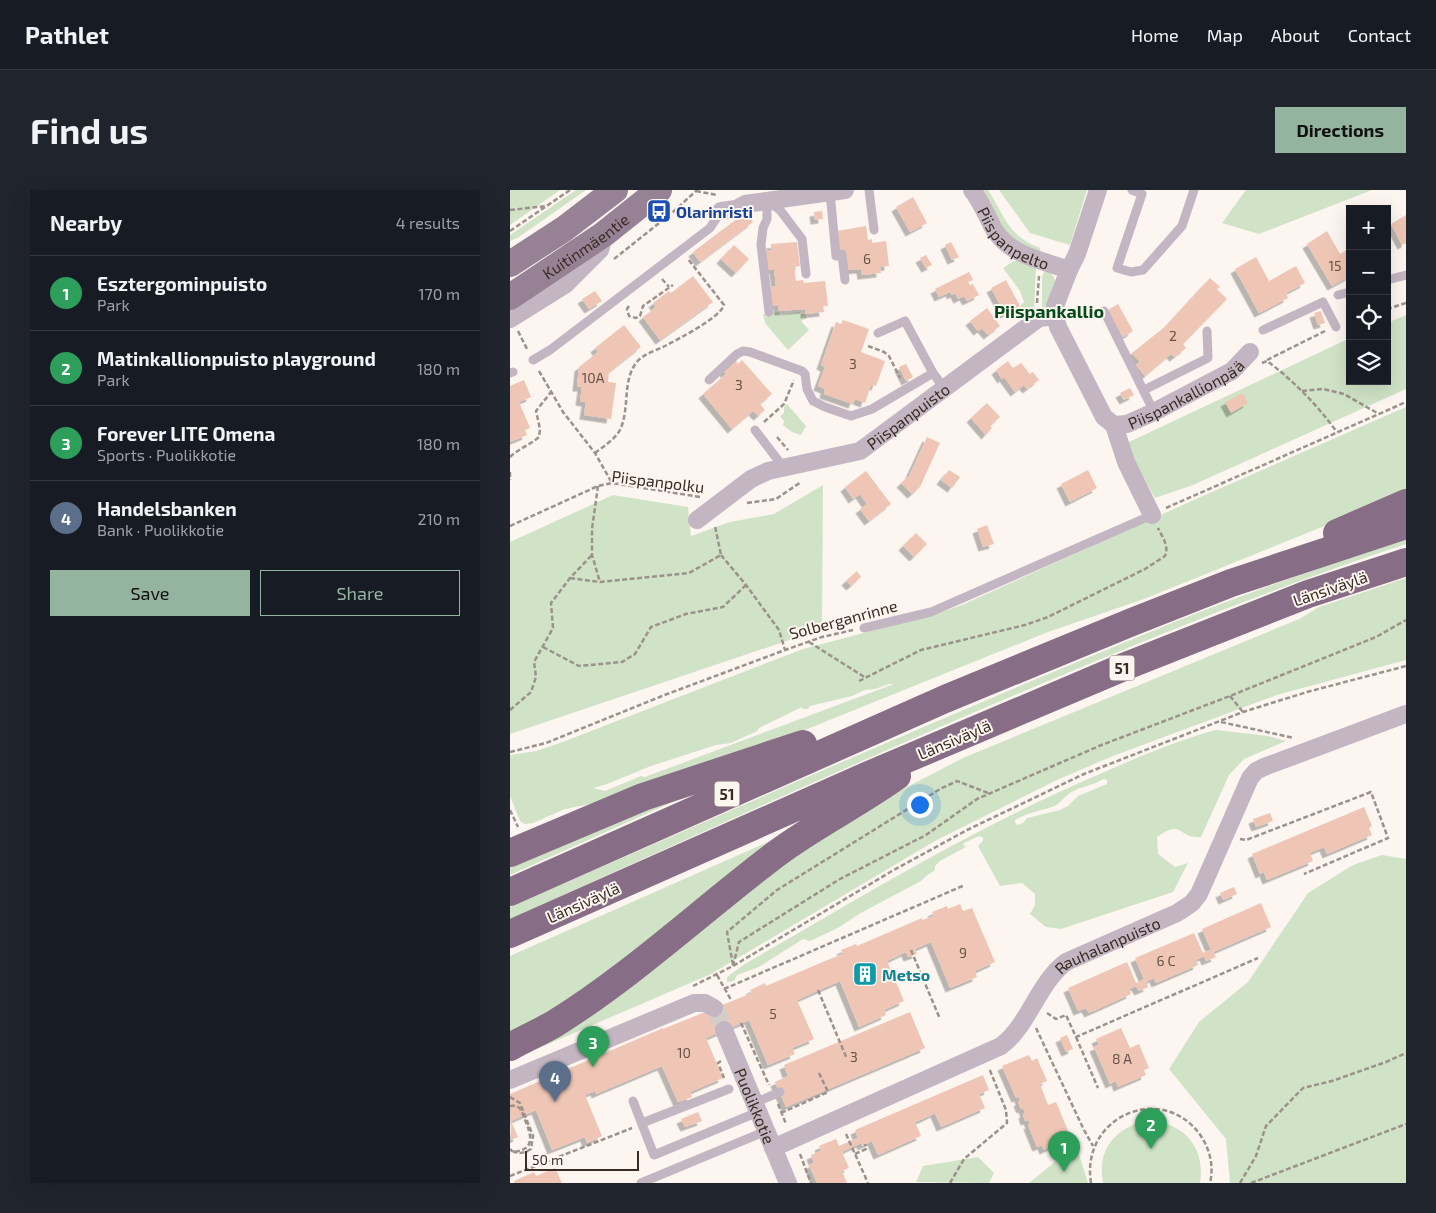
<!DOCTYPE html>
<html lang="en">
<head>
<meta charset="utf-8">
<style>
  :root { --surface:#171b24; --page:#20242c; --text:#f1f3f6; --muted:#9ea1a6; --line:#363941; --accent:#94b49f }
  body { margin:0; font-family:"Exo 2",sans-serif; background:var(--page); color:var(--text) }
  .controls { position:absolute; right:15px; top:15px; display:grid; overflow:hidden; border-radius:0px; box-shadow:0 5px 20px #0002 }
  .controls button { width:45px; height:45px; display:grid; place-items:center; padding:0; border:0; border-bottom:1px solid var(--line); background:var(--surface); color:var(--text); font:25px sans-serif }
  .scale { position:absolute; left:15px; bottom:12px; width:114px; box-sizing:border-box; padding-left:5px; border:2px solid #382c23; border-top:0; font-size:14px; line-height:18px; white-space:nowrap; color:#382c23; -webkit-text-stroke:4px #fcf5f0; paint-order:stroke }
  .you { position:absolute; left:409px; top:614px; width:18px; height:18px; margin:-12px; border:4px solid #fff; border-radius:50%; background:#1a73e8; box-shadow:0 0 0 8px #1a73e833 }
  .badge { display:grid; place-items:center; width:32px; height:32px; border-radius:50%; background:var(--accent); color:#fff; font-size:16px; font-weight:700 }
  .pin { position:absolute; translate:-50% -41px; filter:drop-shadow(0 1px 2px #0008) }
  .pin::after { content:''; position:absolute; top:26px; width:18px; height:15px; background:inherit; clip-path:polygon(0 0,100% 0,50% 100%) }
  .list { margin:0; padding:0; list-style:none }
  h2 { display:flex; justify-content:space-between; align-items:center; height:65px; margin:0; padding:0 20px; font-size:21px }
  h2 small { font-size:16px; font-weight:400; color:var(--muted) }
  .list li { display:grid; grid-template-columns:32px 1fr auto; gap:15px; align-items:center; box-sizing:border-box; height:75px; padding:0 20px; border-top:1px solid var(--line) }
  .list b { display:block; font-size:19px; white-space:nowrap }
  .list p { margin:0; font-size:16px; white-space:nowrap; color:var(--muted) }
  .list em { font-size:16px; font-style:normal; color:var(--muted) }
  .actions { display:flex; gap:10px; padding:15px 20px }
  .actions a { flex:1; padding:11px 0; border:1px solid var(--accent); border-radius:0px; text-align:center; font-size:18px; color:var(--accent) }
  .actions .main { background:var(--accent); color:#111 }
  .icon { flex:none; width:28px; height:28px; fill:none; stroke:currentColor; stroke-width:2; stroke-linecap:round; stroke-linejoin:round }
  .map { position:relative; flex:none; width:896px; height:993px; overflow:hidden; border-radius:0px }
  header { display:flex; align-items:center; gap:30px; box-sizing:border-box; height:70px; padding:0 25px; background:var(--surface); border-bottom:1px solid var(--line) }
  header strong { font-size:24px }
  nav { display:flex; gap:28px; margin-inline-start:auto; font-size:18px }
  .intro { display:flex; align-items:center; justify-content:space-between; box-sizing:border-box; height:120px; padding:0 30px }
  h1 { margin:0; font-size:35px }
  .button { padding:12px 22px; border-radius:0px; background:var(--accent); color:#111; font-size:18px; font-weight:700 }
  main { display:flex; gap:30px; padding:0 30px }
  aside { flex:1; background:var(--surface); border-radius:0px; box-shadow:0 5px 20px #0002 }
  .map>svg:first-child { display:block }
</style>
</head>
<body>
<header>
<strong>Pathlet</strong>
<nav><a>Home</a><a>Map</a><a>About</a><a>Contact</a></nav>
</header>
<div class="intro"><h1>Find us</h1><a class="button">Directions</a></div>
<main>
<aside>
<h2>Nearby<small>4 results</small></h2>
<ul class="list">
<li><span class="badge" style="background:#2e9e5b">1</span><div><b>Esztergominpuisto</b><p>Park</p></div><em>170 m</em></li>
<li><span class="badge" style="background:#2e9e5b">2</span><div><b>Matinkallionpuisto playground</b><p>Park</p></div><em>180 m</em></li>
<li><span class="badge" style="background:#2e9e5b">3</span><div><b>Forever LITE Omena</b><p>Sports · Puolikkotie</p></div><em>180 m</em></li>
<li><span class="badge" style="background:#5c6f8a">4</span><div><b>Handelsbanken</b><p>Bank · Puolikkotie</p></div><em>210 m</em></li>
</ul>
<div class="actions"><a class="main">Save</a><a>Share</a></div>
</aside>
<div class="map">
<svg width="896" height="993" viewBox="0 0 896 993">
  <defs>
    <filter id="shadow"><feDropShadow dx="-4.5" dy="4.5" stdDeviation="0" flood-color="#0004"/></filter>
  </defs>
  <rect width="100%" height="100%" fill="#fcf5f0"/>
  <path fill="#d0e3c6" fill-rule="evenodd" d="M0 0H50L0 35Z
    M66 0H76L9 47 0 51V45Z
    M470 0H478C496 28 497 45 530 58L531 64 500 50Z
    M489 0H577L560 55 520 43Z
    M736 0H862L749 44 712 33Z
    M510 70 526 76 524 121 523 124 519 127 510 116 514 112 510 101 493 78 504 71Z
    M535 79C552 89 544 102 538 117L532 120V87Z
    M269 122 270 125 290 122V124H295L297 128 291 131 299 140 278 160 255 133 253 124Z
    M896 125V199L683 295 645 308 621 266 619 252 840 148V191H877V133Z
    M277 214 296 236 291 245 282 242 273 235 274 231 270 226 274 223V217Z
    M896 217V303L634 409 538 442 243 561 101 610 55 619 23 633 15 634 10 631 0 606V565L26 561 50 553 293 459 429 423 452 415 686 309ZM379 494H384L135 587 131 586 95 601 83 598 97 594 141 576 206 555 221 553 247 541 249 538 292 517V519H298L300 516 342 506 355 500 365 499Z
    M313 295 312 439 0 544V352L103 305 178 317 181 346 220 332 264 324Z
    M896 348V354C774 394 654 442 536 492 356 567 178 649 0 729V717C220 621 440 523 662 433 739 402 818 375 896 348Z
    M896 388V470L767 505 603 566 549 589 425 651 201 784 27 859 25 854 337 628 453 568 789 429 809 417Z
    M706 540 758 546 776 551 734 569 719 585 691 647C667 649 674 628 647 647L648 664 665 677 678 673 663 702 551 739 536 737 520 724 525 715V704L512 693 490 696 468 656 473 651V648L469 646 454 653 453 655 456 657 430 671 425 676V680L416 686 411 691 349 724 328 738 300 751 293 749 249 777 227 785 224 791 217 792V787L235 774C352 706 467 636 592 583 629 567 667 550 706 540ZM593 589 597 590V594L568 606 558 616 550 620 517 628 513 633 507 635 505 632V630C517 623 529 621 542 617 549 615 554 607 560 603 571 596 583 596 593 589Z
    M198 596 0 685V671Z
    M265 649 190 716 0 850V766Z
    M872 665 896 669V993H720L716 949 659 879 689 832 738 792 798 703 843 675Z
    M634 931C671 930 696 955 690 993H593C587 961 603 940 634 931Z
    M566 955 578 993H519Z
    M468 967 484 983 479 993 406 992 413 976Z"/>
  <path fill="#efc6b5" filter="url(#shadow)" d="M403 7 417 33 400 42 386 17Z
    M312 21 313 29 305 30 304 22Z
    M236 22 243 32 190 72 183 62Z
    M896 25V53L892 55 881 34Z
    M356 36 358 50 362 49V53L376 51 379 76 370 77 371 83 352 85 351 79 338 80 335 59 329 60 327 41Z
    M817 41 830 64 840 58V86L822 96 797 54Z
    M287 52 290 76 284 77 286 91 293 90 294 93 315 91 318 116H313L314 122 295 124V119L269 121 268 115 262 116 260 97 266 96 264 79 258 80 256 61 261 60V54Z
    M441 52 449 67 442 70 435 55Z
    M224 55 239 69 226 83 211 69Z
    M416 65 422 75 416 78 410 68Z
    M746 67 759 91 786 76 795 93 776 103 778 108 749 123 725 79Z
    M459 82 463 90 458 92 460 95 463 94 469 105 457 111 454 106 448 109 445 103 442 105 440 102 429 107 425 99Z
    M183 86 203 112 150 150 133 127 146 117 143 113 159 101 161 103Z
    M700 88 710 97 707 99 717 109 673 154 676 158 664 167 661 164 635 186 626 175 630 172 622 163 656 136Z
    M496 90 510 116 495 124 481 98Z
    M85 101 92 111 79 119 72 109Z
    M608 114 623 141 613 147 598 120Z
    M477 118 490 136 478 145 472 138 468 141 460 131Z
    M811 121 815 133 808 135 804 123Z
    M333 130 359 139 351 162 375 171 366 196 361 195 355 213 345 209 343 214 314 204 315 199 308 196 315 177 311 175 326 132 331 134Z
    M114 135 131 157 99 182 98 192 106 193 101 229 74 225 76 212 70 211 72 197H67L69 177 88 162 85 158Z
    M225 169 228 174 232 170 262 204 250 214 255 220 248 226 243 221 222 239 193 204 216 184 213 180Z
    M498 171 503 178 511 173 520 184 523 182 529 190 517 199 514 195 505 202 494 187 492 189 486 180Z
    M396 174 403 187 396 191 389 177Z
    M14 190 21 207 9 212 20 238 15 240 17 245 0 252V196Z
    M620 198 624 205 614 210 610 203Z
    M733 203 738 213 721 223 715 212Z
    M477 213 490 227 480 236 482 238 476 245 461 228Z
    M417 247 430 253 410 297 402 304 391 293 399 286Z
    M439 280 450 287 442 298 431 290Z
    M578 280 587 298 560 312 551 294Z
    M356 281 381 314 359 331 350 319 357 314 350 304 343 309 335 297Z
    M477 335 484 354 473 357 467 339Z
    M406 343 417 354 404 367 393 356Z
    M347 381 351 387 341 396 336 391Z
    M854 617 862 636 859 638 862 645 817 664 814 657 800 663 803 671 757 690 754 682 750 684 742 664Z
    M760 623 763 631 746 637 743 629Z
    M724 697 727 704 713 710 710 703Z
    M751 713 761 737 703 762 706 767 696 771 694 766 686 770 688 775 646 793 644 788 636 792 638 797 629 801 626 796 619 799 621 804 579 823 576 818 568 821 558 798 617 772 626 793 634 789 625 768 684 743 693 763 697 761 701 760 692 739Z
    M450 714 453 721 462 718 485 772 465 781 467 787 440 798 421 752 405 759 407 764 398 767 396 762 377 771 394 811 374 820 376 825 349 837 330 791 287 810 304 849 282 858 285 864 258 875 239 830 196 848 213 888 180 902 182 907 168 912 152 876 86 904 85 901 75 905 92 946 77 953 75 947 42 960 26 920 1 931 8 947 1 950 0 904 153 838V839L242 803 240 800 255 793 256 796 320 769 333 764 331 760 346 754 347 756 412 728V730L424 726 422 722 437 716 438 719Z
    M400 822 415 858 276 917 265 892 278 886 274 875Z
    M611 838 620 858 629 854 639 878 634 880 636 885 608 897 606 891 600 894 584 857 589 855 586 849Z
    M557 845 563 859 556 862 550 848Z
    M519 865 522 871 527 868 537 891 530 894 538 915 546 912 559 943 554 945 556 950 534 960 532 955 527 957 518 935 520 934 518 930 515 931 513 924 515 923 513 918 511 919 508 912 510 911 509 907 506 908 492 876Z
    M473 885 479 900 469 904 475 918 431 937 425 923 415 928 405 932 411 946 368 965 362 951 352 956 351 953 332 962 339 978 332 981 337 993H307L299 975 304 973 301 965 311 961 309 956 326 949 329 956 348 948 345 940Z
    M188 922 192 931 175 937 171 929Z
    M45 978 52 993H5L4 991 24 982 26 986Z"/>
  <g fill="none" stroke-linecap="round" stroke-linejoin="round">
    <path stroke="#d5cdc7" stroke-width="18" stroke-dasharray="18 9" stroke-linecap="butt" d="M204 818 207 821 214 840"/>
    <path stroke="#9b928b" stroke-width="2.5" stroke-dasharray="5 2.5" stroke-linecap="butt" d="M186 1 207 5
      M0 20 36 16
      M0 41 60 0
      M104 69 163 22 187 0
      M152 89 159 97
      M527 113 529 86
      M119 116 117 119 119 126 126 128 130 126 133 116 163 95
      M877 119 896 113
      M8 141 18 161
      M358 156 374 162 379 166 390 188
      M757 170 815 141
      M752 173 757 171C784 191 807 215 827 242
      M29 181 53 222 85 263 102 293
      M792 201 813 199 834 204 869 224
      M254 232 274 214 284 190
      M267 247 278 260
      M85 263C93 257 105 249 110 240 120 219 112 192 126 173 133 164 145 161 155 156 168 149 210 128 214 115L178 69
      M0 267C8 259 20 255 29 247L30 239 26 221 41 202
      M0 282V290
      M88 296 82 339V365L90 392
      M237 313 266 309 291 292
      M656 318 896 212
      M0 336 88 296 102 293 190 307
      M211 365 236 395 269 440 275 460
      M60 388 90 392 179 383 211 365 205 336
      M299 452 356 488
      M33 457 69 476 112 472 125 464 141 437 176 424 213 417 236 395
      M349 491 411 460 515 435 538 427 635 379 655 366C659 356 653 348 648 338
      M720 506 733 522
      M0 520 21 502 26 487 24 472 43 438 41 413 60 388 82 365
      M711 532 784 548
      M0 562 36 553 152 506 275 460 312 447 343 440
      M0 620 8 637
      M730 649 736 650 861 602 878 648 794 684
      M401 760 430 829
      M223 775 217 742 267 700 430 599 447 591 478 603
      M223 776 229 752 330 689 416 645 467 609 589 556 720 506 866 447 896 430
      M207 785 221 810
      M183 796 223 776 382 681 457 640 574 584 733 522 797 502 896 476
      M214 799 455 695
      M308 800 337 869
      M537 823 546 829 556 825 566 847 748 768
      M231 833 259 895
      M526 838 574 940 583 956
      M566 847 588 898
      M211 871 208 873 214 888
      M0 907 10 913 23 946 21 959C13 964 8 964 0 960
      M268 914 276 934
      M271 923 318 902 308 881
      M336 944 358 993
      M290 964 301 993
      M345 964 356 959 355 954
      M0 986 122 938
      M440 993 454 969 497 933 496 920 479 878
      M581 993C570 926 653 891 691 946 700 960 704 976 700 993
      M730 993 746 966 756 936 793 898 822 891 876 872 896 863
      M741 993 896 934"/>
    <path stroke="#c3b6c2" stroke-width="9" d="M359 0 364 40
      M622 0 632 4 607 78 621 82 633 80 672 36 684 0
      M320 2 326 66 332 65 335 90
      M257 10V29L253 38 251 55 259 122
      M259 12 270 20 292 49 296 84
      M877 90 896 85
      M828 105 840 102
      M594 121 644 222
      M753 140 813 112 826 137
      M368 143 395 131 423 183 434 198
      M23 170 40 160 200 38 211 21
      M0 183 3 182
      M199 190 227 164 233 161 240 162 292 181 295 184 297 199 303 211 315 217 341 226 362 219 423 183
      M634 200 698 168 697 141
      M245 240 274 278
      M354 438 421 422 642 325
      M123 911 144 965 248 922
      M244 913 270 902
      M132 933 219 899
      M131 993 256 941"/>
    <g stroke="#c3b6c2" stroke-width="18">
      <path id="s1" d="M462 0C472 13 477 27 485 41 502 66 531 70 559 80"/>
      <path d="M588 0 567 64 559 80 545 116V126L548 137 594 227 604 235 616 272 642 325"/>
      <path d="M211 21 226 19 235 14 335 0"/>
      <path d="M0 129 56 94 90 60 94 46"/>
      <path id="s2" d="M604 235 617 234 644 222 722 181 740 162"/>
      <path id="s3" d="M187 330 241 289 258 281 350 261 529 128 545 126"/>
      <path id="s4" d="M214 840 278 993"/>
      <path d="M0 890 184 813H195L204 818"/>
      <path id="s5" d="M263 958 491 856C519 835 528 793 556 772L667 723 682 713 689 704 740 588 746 581 754 577 896 524"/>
    </g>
    <g stroke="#978195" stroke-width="26">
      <path d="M0 74 54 39 105 0"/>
      <path id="s6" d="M0 107 94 44 149 0"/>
    </g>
    <path stroke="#876d85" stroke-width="28" d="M827 343 896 313
      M0 663 133 607 293 554
      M0 702 435 509 622 432 721 393 896 335
      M0 744 354 587 616 476 798 404 896 372
      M0 857C14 849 30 842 44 834 123 785 192 720 266 664 305 635 348 614 387 586"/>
    <path stroke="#9b928b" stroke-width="2.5" stroke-dasharray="5 2.5" stroke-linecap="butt" d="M0 916C4 916 4 915 8 917 12 919 13 926 15 930 22 946 25 960 3 962L0 959"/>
  </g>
  <defs>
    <symbol id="bus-square" viewBox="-11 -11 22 22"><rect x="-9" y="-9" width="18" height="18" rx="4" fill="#1a4fb4" stroke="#fcf5f0"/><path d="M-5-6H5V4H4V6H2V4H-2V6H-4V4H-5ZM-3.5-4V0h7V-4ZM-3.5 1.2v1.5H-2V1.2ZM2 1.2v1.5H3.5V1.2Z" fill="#fff"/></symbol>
    <symbol id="building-square" viewBox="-11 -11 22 22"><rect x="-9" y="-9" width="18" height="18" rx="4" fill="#0f9aa8" stroke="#fcf5f0"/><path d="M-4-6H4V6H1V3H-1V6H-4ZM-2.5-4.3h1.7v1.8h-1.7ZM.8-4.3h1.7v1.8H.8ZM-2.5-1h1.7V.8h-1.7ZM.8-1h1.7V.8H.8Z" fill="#fff"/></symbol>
  </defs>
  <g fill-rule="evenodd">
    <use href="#bus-square" x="135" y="7" width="28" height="28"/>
    <use href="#building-square" x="341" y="770" width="28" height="28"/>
  </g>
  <g text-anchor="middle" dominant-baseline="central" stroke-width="4" stroke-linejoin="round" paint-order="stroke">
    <g font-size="14" fill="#665248">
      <text x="357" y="68">6</text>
      <text x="825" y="75">15</text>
      <text x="663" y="145">2</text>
      <text x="343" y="173">3</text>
      <text x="83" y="187">10A</text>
      <text x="229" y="194">3</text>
      <text x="453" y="762">9</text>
      <text x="656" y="770">6 C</text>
      <text x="263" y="823">5</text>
      <text x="174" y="862">10</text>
      <text x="344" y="866">3</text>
      <text x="612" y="868">8 A</text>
    </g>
    <g fill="#fcf5f0" stroke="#736860" stroke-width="1">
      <rect x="599.5" y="465.5" width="25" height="25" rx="4"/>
      <rect x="204.5" y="591.5" width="25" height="25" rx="4"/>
    </g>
    <g font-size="15" font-weight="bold" fill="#382c23">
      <text x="612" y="478">51</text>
      <text x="217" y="604">51</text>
    </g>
    <g font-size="16" font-weight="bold" fill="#164399" stroke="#fcf5f0" text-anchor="start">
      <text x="166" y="21">Olarinristi</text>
    </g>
    <g font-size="16" fill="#382c23" stroke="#fcf5f0">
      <text stroke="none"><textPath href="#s1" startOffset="66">Piispanpelto</textPath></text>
      <text stroke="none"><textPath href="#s6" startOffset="91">Kuitinmäentie</textPath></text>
      <text stroke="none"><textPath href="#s2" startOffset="79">Piispankallionpää</textPath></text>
      <text stroke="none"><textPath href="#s3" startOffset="240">Piispanpuisto</textPath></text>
      <text transform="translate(148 291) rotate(7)">Piispanpolku</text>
      <text transform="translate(820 398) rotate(-19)">Länsiväylä</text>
      <text transform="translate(333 429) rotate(-15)">Solberganrinne</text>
      <text transform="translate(444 549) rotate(-23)">Länsiväylä</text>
      <text transform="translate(73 712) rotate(-24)">Länsiväylä</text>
      <text stroke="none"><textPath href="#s5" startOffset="401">Rauhalanpuisto</textPath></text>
      <text stroke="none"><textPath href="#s4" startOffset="82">Puolikkotie</textPath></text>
    </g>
    <g font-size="16" font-weight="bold" fill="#0d838f" stroke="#fcf5f0" text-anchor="start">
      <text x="372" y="784">Metso</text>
    </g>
    <g font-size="18" font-weight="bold" fill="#044b1c" stroke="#fcf5f0">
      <text x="539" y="121">Piispankallio</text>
    </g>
  </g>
</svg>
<div class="controls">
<button>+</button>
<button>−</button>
<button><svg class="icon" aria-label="locate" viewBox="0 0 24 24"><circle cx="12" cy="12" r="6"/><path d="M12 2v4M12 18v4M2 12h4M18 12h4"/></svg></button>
<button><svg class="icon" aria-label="layers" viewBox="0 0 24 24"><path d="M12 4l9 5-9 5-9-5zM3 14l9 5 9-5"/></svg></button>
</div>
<div class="scale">50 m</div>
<div class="you"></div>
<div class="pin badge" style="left:554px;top:982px;background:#2e9e5b">1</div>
<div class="pin badge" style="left:641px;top:959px;background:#2e9e5b">2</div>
<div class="pin badge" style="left:83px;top:877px;background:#2e9e5b">3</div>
<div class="pin badge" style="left:45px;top:912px;background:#5c6f8a">4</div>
</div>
</main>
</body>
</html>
